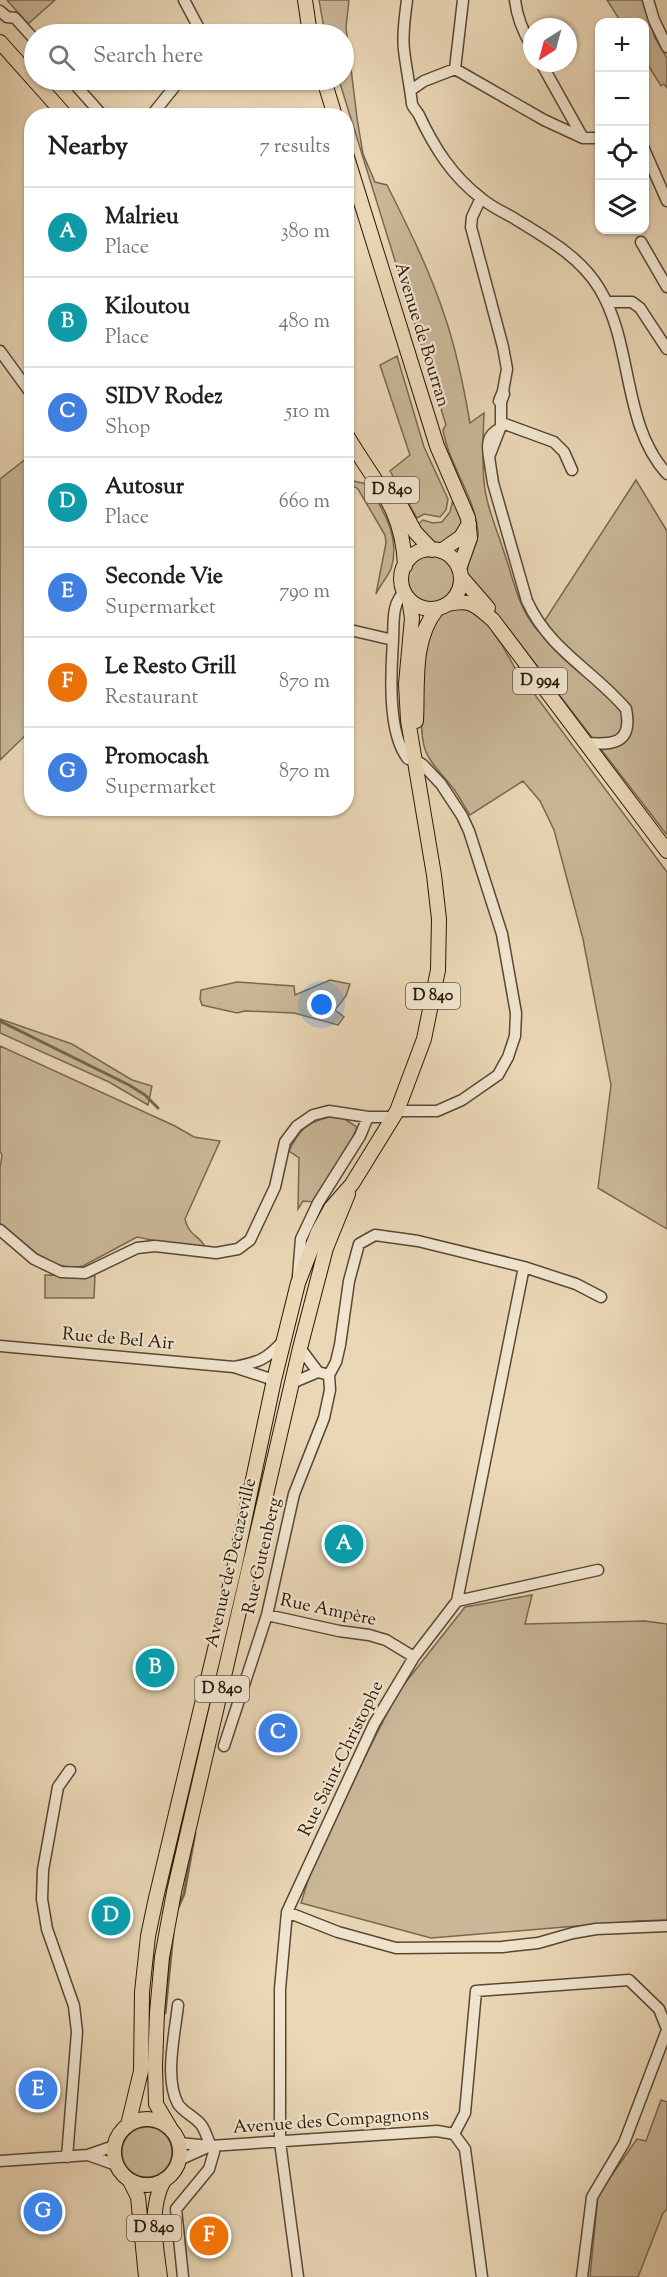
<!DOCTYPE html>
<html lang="en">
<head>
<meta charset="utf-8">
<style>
  :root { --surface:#fff; --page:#f2f2f2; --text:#202124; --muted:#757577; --line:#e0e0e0; --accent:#7c3aed }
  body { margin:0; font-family:"Sorts Mill Goudy",serif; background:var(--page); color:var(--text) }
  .controls { position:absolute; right:18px; top:18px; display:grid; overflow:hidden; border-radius:12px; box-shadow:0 2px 4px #0004 }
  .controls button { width:54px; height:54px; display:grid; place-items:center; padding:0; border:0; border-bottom:2px solid var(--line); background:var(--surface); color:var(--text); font:30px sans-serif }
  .compass { position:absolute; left:523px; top:18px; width:54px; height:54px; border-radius:50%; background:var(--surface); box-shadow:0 2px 4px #0004; rotate:216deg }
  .you { position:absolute; left:322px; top:1005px; width:21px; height:21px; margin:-15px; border:4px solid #fff; border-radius:50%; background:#1a73e8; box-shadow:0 0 0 9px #1a73e833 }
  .badge { display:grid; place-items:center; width:39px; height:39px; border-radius:50%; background:var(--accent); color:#fff; font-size:20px; font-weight:700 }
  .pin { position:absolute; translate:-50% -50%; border:3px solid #fff; box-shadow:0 2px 6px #0006 }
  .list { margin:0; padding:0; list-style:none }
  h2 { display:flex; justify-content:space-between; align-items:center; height:78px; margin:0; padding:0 24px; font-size:26px }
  h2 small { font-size:20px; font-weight:400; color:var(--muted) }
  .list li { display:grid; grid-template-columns:39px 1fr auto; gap:18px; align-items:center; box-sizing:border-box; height:90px; padding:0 24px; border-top:2px solid var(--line) }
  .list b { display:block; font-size:22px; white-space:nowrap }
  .list p { margin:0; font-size:20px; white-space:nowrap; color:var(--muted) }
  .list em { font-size:20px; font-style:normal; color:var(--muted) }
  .icon { flex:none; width:33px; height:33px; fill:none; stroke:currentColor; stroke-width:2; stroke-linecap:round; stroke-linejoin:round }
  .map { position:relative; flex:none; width:667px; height:2277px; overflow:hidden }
  .search { position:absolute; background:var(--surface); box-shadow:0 2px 4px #0004; left:24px; top:24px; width:330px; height:66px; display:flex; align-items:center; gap:15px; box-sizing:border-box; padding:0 21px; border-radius:33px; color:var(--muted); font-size:22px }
  .panel { position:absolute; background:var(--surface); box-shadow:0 2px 4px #0004; left:24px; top:108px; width:330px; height:708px; border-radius:24px }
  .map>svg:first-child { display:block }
</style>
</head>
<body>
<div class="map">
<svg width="667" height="2277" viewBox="0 0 667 2277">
  <rect width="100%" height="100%" fill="#ead7b6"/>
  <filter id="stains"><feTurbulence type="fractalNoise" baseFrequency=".00333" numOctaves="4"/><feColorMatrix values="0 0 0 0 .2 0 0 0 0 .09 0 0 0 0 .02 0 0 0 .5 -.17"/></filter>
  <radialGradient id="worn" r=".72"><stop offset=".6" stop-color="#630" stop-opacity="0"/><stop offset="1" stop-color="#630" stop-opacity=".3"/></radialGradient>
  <path fill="#c9b798" stroke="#786850" stroke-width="1.5" d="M7 0H55L28 24Z
    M319 0H349L346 27 357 118 363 154 375 182 387 185C409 229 431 273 446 320 457 353 464 388 470 423L484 413C483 436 482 459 484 482 486 505 497 530 504 552 514 581 518 608 538 631L636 480 667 531V835L467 575C466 558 480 543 478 531 474 495 449 465 443 430L446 425 339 80H344V34H325Z
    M607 0H642L655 38 667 58V88L664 84 661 86 645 60 644 22H621Z
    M397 356 424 447 448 499 446 510 440 517 424 514 417 518 390 471 410 455 380 365Z
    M31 455V730L0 760V479Z
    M353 481 367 484C383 509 401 538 391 569 387 578 380 585 376 594L386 543 385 535 358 489 352 485H347Z
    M453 499 462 517 460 531 440 544 429 540 417 525 423 520 433 523 442 522 450 512Z
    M405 579a25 25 0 1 1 50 0a25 25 0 1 1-50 0Z
    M460 607 479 612 502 645 515 668 667 872V1229L598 1188 611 1085 583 939 554 830 540 801 523 781 470 815C464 806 459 796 453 788 443 775 428 762 424 746 418 721 421 640 436 619 441 612 451 610 460 607Z
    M330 980 350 984 346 996 335 1010 344 1017 338 1025 294 1013 245 1011 237 1013 202 1005 200 999 201 990 237 982 294 986 295 995Z
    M0 1019 72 1044 132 1080 152 1086 148 1105 109 1082 0 1033Z
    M0 1046 175 1126 194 1137 220 1141 185 1219C189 1238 201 1234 207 1251L137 1237 83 1266 71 1268 56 1264 37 1254 0 1223V1168L2 1155 0 1151Z
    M329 1117 343 1118 357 1127 351 1142 314 1202 303 1201 298 1209 299 1158 289 1151C299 1130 306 1123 329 1117Z
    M45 1275 95 1276 94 1298H45Z
    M532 1595 525 1624 645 1621 667 1624V1920L637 1921 431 1938 301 1903 309 1877 363 1761 398 1692 465 1607Z
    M661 2100 667 2102V2209L663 2213 638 2277H590L598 2195 637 2139 646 2141Z
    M122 2152a25 25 0 1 1 50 0a25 25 0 1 1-50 0Z"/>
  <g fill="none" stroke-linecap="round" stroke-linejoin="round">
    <path stroke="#74644c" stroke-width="3" d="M0 1021 129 1085 145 1095 158 1108
      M177 1910 184 1894 195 1833
      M165 2013 173 1934"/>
    <defs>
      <path id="minor" d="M184 0 202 34
        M407 0C405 16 402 34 404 50 406 68 410 86 412 104 413 108 417 111 419 115 434 147 452 176 481 198 490 206 501 211 512 217 544 237 579 255 599 288 634 345 621 423 667 474
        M515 0C517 18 523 32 532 47
        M648 0 654 20 667 47
        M0 11 7 17 15 18 34 39
        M541 63 583 138
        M455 69 463 0
        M71 80 103 116
        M411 90 424 81 455 69 544 120 583 138H600
        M151 116 180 80
        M644 149 667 201
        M481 198 472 217 471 227 503 347 507 369 503 391
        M641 242 667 287
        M607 302H632L640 308 667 349
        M0 351 32 395
        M502 423 554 442 564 452 572 470
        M499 429C487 435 487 445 489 457L501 426V402L499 401 503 391 504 394 501 402
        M489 457 493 483 527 601C550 651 593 670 626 709 633 744 613 745 586 743
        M346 629 393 640
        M397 1111H437L462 1100 498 1075 508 1057 515 1036 516 1013 502 934 469 831 462 816 441 784 423 765 414 759H408C387 733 391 672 393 640 394 625 391 602 405 592
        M0 1230 34 1259 61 1272 85 1273 137 1248 155 1246 216 1253 238 1249 250 1240 275 1187 285 1142 297 1126 313 1115 329 1111 368 1117H393
        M524 1267 576 1284 601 1297
        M298 1276 301 1239 318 1203 360 1136 368 1117
        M0 1346 234 1367 274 1380
        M234 1367C259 1362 266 1360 283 1341
        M292 1383 318 1372 300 1348
        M457 1601 598 1570
        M267 1615 339 1631 369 1635 386 1640 414 1657
        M224 1746 267 1615 294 1494 324 1418 330 1390 329 1375
        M287 1912 338 1932 396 1948 502 1947 538 1943 573 1933 596 1929 667 1926
        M178 2005C175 2034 164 2078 178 2104 184 2113 196 2117 202 2126 207 2134 209 2144 214 2152L209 2169 176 2209 183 2277
        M454 2134 465 2113 476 1991 629 1980 659 2009 667 2029
        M454 2134 465 2149 482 2277
        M179 2143 210 2146 437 2131 454 2134
        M88 2155 116 2165
        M67 2157 77 2032 74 2006 47 1929 42 1899 43 1870 58 1787 70 1770
        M179 2160 210 2146
        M0 2161 88 2155 114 2146
        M298 2277 280 2142V1989L287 1912 374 1724 414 1657 457 1601 524 1267 418 1241 375 1235 359 1244 349 1281 340 1345 336 1362 329 1375 318 1372
        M582 2277 592 2197 624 2143 667 2030"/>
      <path id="major" d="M305 0 310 34
        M0 42 66 116
        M324 80 335 116
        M346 154 437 446 468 518 470 538 459 569
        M346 434C374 483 403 506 405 566
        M396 497 415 532 432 550
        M401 579a30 30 0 1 1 60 0a30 30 0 1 1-60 0Z
        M441 551 461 537 469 524
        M462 578 488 608
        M448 604C472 599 475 605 493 620L667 851
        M416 721C418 683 412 640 437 609
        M114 2152a33 33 0 1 1 66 0a33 33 0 1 1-66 0Z
        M128 2125 141 2071 142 1992 148 1936 156 1898 234 1569 274 1380 298 1283 318 1232 331 1208 352 1184 397 1111 424 1039 438 970 439 919 434 875 408 720 406 684 412 618 409 599
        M172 2131 156 2104 155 2066 157 2013 162 1957 174 1892 300 1348 326 1248 348 1194
        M130 2181 138 2197 146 2277
        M160 2277C156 2245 148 2210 164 2180"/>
    </defs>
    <use href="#minor" stroke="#584833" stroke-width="13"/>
    <use href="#major" stroke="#271807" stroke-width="16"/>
    <use href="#minor" stroke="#f1e5d0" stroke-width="10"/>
    <use href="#major" stroke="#ead7b6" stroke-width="14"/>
  </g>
  <g text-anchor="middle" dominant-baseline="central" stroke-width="4.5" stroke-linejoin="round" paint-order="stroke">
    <g fill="#f1e5d0" stroke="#645643" stroke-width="1.5">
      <rect x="365" y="477" width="54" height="26" rx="4.5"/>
      <rect x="513" y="668" width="54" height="26" rx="4.5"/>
      <rect x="406" y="983" width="54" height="26" rx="4.5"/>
      <rect x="195" y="1676" width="54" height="26" rx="4.5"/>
      <rect x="127" y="2215" width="54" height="26" rx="4.5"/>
    </g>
    <g font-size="16" font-weight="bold" fill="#271807">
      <text x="392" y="490">D 840</text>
      <text x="540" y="681">D 994</text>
      <text x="433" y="996">D 840</text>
      <text x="222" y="1689">D 840</text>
      <text x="154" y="2228">D 840</text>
    </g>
    <g font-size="18" fill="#271807" stroke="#f1e5d0">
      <text transform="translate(421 335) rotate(73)">Avenue de Bourran</text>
      <text transform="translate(118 1340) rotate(5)">Rue de Bel Air</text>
      <text transform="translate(263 1556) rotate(-77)">Rue Gutenberg</text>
      <text transform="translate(232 1563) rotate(-77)">Avenue de Decazeville</text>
      <text transform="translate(328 1611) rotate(12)">Rue Ampère</text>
      <text transform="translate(342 1759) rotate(-64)">Rue Saint-Christophe</text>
      <text transform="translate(331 2122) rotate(-4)">Avenue des Compagnons</text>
    </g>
  </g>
  <rect width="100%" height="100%" filter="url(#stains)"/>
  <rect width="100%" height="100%" fill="url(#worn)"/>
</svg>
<div class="controls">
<button>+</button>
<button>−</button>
<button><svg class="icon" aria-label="locate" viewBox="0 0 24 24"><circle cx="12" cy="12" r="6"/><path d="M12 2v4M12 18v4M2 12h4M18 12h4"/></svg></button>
<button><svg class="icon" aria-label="layers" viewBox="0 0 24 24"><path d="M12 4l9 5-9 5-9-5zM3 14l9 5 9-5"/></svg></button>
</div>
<svg class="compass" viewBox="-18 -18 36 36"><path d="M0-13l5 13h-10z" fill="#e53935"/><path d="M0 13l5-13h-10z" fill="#757577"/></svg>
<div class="you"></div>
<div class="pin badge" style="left:344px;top:1544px;background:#0f9aa8">A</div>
<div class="pin badge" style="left:155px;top:1668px;background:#0f9aa8">B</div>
<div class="pin badge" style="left:278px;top:1733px;background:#3f7fe0">C</div>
<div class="pin badge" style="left:111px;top:1916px;background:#0f9aa8">D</div>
<div class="pin badge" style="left:38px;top:2090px;background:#3f7fe0">E</div>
<div class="pin badge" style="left:209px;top:2236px;background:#e8710a">F</div>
<div class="pin badge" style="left:43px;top:2212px;background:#3f7fe0">G</div>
<div class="search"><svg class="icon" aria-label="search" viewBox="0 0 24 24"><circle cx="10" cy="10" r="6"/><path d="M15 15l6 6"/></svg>Search here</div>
<section class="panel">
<h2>Nearby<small>7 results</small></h2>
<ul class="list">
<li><span class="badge" style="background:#0f9aa8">A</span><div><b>Malrieu</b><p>Place</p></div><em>380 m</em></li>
<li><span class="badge" style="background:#0f9aa8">B</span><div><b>Kiloutou</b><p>Place</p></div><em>480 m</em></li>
<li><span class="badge" style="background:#3f7fe0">C</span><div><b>SIDV Rodez</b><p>Shop</p></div><em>510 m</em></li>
<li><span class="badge" style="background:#0f9aa8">D</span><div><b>Autosur</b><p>Place</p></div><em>660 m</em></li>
<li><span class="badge" style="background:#3f7fe0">E</span><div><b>Seconde Vie</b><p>Supermarket</p></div><em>790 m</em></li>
<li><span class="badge" style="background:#e8710a">F</span><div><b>Le Resto Grill</b><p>Restaurant</p></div><em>870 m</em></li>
<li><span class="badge" style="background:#3f7fe0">G</span><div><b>Promocash</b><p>Supermarket</p></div><em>870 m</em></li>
</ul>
</section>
</div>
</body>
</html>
